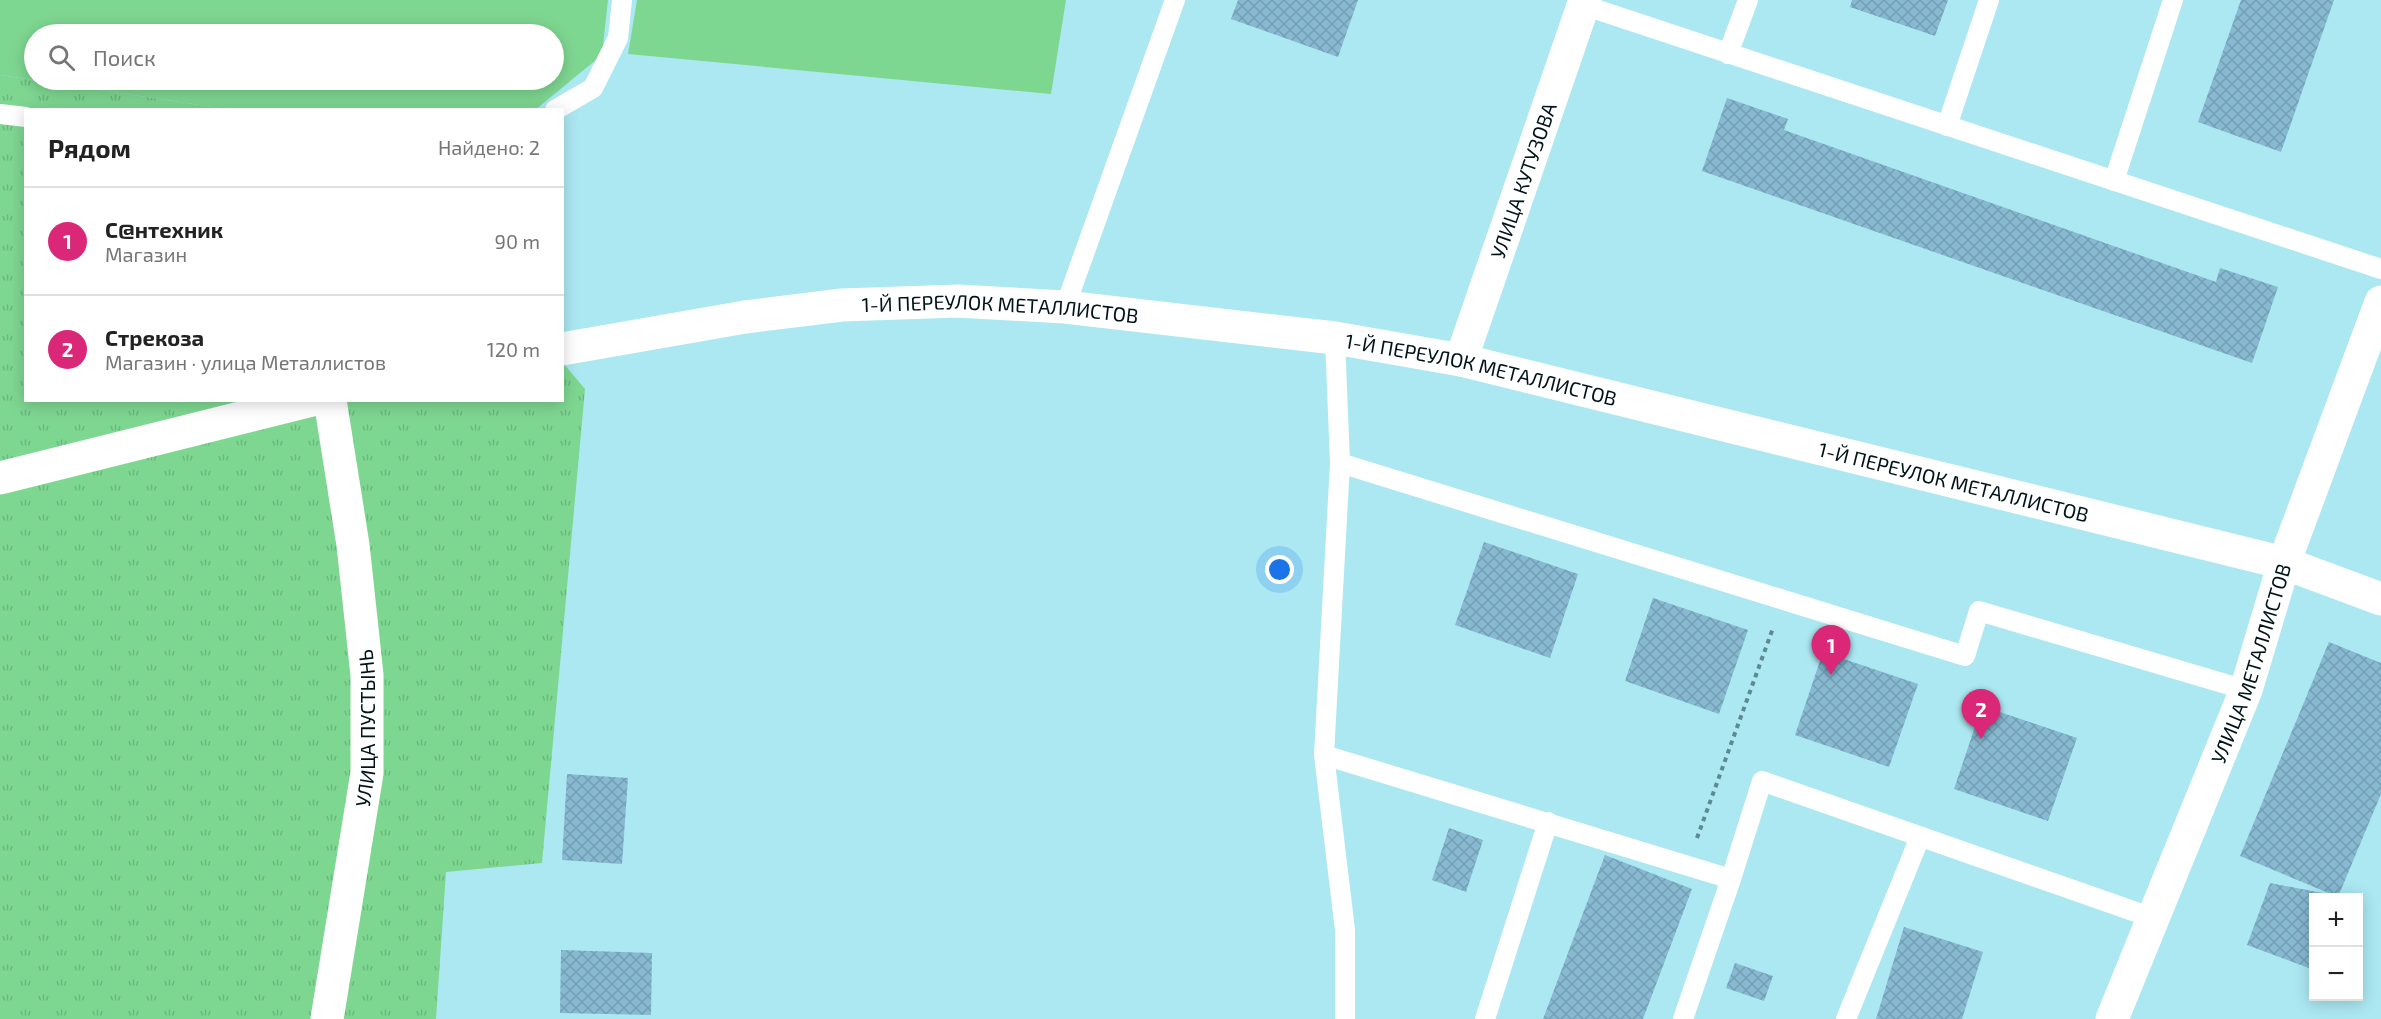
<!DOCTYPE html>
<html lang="ru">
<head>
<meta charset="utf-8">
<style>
  :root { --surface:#fff; --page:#f2f2f2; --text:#222; --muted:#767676; --line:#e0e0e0; --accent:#db2777 }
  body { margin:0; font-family:"Exo 2",sans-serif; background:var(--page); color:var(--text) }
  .controls { position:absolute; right:18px; bottom:18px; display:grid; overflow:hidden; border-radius:0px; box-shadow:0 3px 15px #0003 }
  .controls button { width:54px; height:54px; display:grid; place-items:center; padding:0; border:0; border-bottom:2px solid var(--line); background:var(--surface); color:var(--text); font:30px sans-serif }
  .you { position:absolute; left:1280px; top:570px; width:21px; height:21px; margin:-15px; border:4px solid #fff; border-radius:50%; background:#1a73e8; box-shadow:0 0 0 9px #1a73e833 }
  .badge { display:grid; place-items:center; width:39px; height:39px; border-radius:50%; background:var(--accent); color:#fff; font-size:20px; font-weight:700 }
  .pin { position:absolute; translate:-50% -50px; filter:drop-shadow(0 2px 3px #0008) }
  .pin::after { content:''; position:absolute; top:32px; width:21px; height:18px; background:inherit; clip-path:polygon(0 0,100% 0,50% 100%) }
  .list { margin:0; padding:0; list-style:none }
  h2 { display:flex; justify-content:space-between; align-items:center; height:78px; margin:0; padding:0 24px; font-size:26px }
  h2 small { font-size:20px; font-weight:400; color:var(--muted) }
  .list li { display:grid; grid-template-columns:39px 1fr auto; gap:18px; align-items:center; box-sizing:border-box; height:108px; padding:0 24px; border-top:2px solid var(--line) }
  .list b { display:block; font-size:22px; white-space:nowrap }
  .list p { margin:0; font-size:20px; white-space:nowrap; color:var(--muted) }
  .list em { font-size:20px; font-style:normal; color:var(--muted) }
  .icon { flex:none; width:33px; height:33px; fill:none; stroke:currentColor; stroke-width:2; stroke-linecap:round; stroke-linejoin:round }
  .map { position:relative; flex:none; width:2381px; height:1019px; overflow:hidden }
  .search { position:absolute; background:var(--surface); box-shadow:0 3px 15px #0003; left:24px; top:24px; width:540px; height:66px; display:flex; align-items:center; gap:15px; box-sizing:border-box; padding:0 21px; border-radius:33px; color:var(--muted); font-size:22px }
  .panel { position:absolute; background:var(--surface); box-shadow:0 3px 15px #0003; left:24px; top:108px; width:540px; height:294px; border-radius:0px }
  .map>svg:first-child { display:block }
</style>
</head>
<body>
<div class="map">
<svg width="2381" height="1019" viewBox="0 0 2381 1019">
  <defs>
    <pattern id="grass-tufts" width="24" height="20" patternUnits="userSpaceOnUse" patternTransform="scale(1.5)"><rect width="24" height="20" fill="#7ed791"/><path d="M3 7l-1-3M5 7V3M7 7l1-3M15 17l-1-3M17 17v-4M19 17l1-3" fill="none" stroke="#6bb87c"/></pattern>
    <pattern id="building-cross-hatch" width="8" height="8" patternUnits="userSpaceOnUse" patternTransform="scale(1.5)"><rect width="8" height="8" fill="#87b9d1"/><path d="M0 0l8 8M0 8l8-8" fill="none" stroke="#739eb3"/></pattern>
  </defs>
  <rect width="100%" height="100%" fill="#ace8f2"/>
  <path fill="url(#grass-tufts)" d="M0 75 226 109 26 110V400H562L563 363 585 389 542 863 446 872 436 1019H0Z"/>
  <path fill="#7ed791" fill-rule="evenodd" d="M0 0H608L602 55 535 110 226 109 0 75ZM34 34H554V80H34Z
    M637 0H1066L1051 94 628 54Z"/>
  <path fill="url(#building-cross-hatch)" d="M1238 0H1358L1338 57 1231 19Z
    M1852 0H1948L1935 36 1850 7Z
    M2241 0H2334L2281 152 2198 122Z
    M1727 98 1788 119 1784 130 2216 282 2220 268 2278 287 2252 363 1702 171Z
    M1484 542 1578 574 1550 658 1455 625Z
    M1653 598 1748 630 1719 714 1625 681Z
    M2329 642 2381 663V794L2338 897 2240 856Z
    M1823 652 1918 684 1889 767 1795 735Z
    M1982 706 2077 738 2048 821 1954 789Z
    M567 774 628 778 622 864 562 860Z
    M1449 828 1483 840 1466 892 1432 880Z
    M1605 855 1692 889 1643 1019H1543Z
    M2270 883 2338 896 2314 898V970L2247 945Z
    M1904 927 1983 952 1962 1019H1876Z
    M561 950 652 953 651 1015 560 1013Z
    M1735 963 1773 976 1764 1001 1726 988Z"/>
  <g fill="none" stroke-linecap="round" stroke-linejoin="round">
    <path stroke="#5f8991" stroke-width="4" stroke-dasharray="4.5 4.5" stroke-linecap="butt" d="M1697 838 1773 628"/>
    <path stroke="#fff" stroke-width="20" d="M1583 5 2381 269
      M1728 54 1748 0
      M555 110 593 88 618 38 622 0
      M0 114 26 117
      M1947 126 1989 0
      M2114 181 2173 0
      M1065 307 1175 0
      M1335 338 1340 463 1324 755 1345 930V1019
      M1340 463 1965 656 1979 611 2246 690
      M1324 755 1731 879 1683 1019
      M1731 879 1762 781 2153 918
      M1485 1019 1548 822
      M1846 1019 1920 837"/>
    <g stroke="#fff" stroke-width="33">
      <path id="s1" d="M1461 360 1585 0"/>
      <path id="s2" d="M327 1019 367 773V675L353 545 330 400"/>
      <path id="s3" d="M2112 1019 2246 690 2284 563 2381 302"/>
    </g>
    <g stroke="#fff" stroke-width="33">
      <path id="s4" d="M562 349 745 317 842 305 958 301 1065 307 1335 338 1461 360 2284 563 2381 599"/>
      <path d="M0 478 312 400"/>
    </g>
  </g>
  <g text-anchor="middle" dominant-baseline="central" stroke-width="5" stroke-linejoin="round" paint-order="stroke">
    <g font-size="20" fill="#001317" stroke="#ace8f2">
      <text stroke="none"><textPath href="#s1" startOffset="190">УЛИЦА КУТУЗОВА</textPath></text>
      <text stroke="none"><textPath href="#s4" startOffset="442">1-Й ПЕРЕУЛОК МЕТАЛЛИСТОВ</textPath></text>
      <text stroke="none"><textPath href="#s4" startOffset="928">1-Й ПЕРЕУЛОК МЕТАЛЛИСТОВ</textPath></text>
      <text stroke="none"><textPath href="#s4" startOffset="1414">1-Й ПЕРЕУЛОК МЕТАЛЛИСТОВ</textPath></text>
      <text stroke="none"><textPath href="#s3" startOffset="382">УЛИЦА МЕТАЛЛИСТОВ</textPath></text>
      <text stroke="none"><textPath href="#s2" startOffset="294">УЛИЦА ПУСТЫНЬ</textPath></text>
    </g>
  </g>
</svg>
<div class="controls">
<button>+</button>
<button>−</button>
</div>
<div class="you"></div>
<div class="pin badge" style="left:1831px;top:675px">1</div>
<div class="pin badge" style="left:1981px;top:739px">2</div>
<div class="search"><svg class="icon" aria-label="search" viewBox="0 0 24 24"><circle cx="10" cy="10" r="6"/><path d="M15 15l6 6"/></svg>Поиск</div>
<section class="panel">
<h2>Рядом<small>Найдено: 2</small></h2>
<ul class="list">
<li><span class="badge">1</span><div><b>С@нтехник</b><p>Магазин</p></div><em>90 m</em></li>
<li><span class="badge">2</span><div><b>Стрекоза</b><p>Магазин · улица Металлистов</p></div><em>120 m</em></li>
</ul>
</section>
</div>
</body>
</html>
